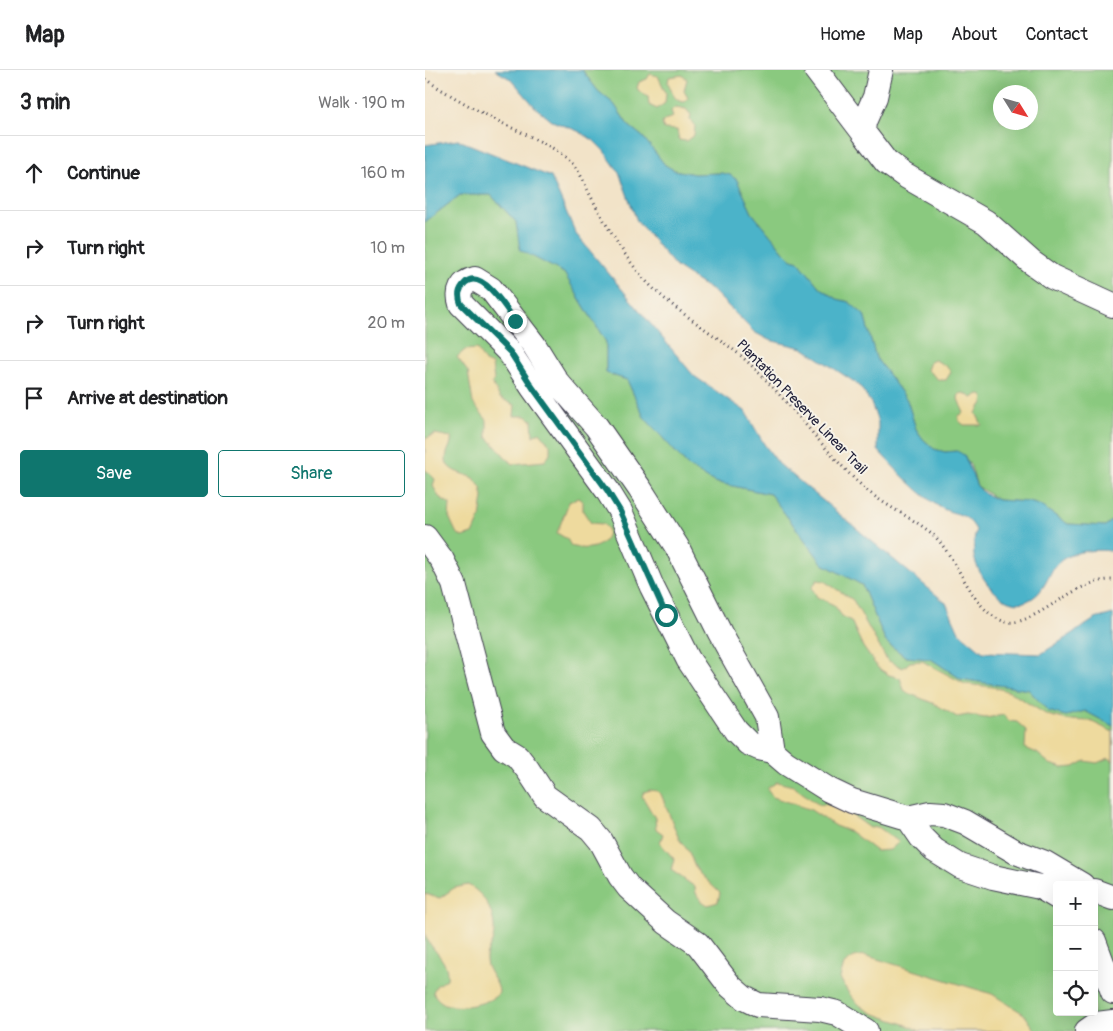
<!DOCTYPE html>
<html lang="en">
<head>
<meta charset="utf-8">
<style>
  :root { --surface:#fff; --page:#f2f2f2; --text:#202124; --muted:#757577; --line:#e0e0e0; --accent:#0f766e }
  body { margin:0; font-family:Pangolin,sans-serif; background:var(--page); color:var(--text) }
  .controls { position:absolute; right:15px; bottom:15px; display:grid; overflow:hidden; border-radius:5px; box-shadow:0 5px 20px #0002 }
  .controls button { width:45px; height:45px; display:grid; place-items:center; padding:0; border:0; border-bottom:1px solid var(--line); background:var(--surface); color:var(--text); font:25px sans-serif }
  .compass { position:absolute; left:568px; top:15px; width:45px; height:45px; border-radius:50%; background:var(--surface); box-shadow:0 5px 20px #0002; rotate:127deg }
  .stop { position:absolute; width:15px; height:15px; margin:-11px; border:4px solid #0f766e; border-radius:50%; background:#fff }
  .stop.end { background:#0f766e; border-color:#fff; box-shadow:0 1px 5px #0008 }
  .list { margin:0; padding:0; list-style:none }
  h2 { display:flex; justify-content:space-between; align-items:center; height:65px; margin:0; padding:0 20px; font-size:21px }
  h2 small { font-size:16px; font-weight:400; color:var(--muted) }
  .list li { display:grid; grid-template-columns:32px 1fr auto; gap:15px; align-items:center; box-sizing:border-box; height:75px; padding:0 20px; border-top:1px solid var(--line) }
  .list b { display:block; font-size:19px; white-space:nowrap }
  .list em { font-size:16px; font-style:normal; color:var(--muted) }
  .actions { display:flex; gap:10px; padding:15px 20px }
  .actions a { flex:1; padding:11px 0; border:1px solid var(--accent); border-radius:5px; text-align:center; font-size:18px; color:var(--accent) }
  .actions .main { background:var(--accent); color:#fff }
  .icon { flex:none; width:28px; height:28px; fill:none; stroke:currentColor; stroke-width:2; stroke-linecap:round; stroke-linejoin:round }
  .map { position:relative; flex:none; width:688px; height:961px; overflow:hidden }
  header { display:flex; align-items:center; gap:30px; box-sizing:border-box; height:70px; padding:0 25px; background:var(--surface); border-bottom:1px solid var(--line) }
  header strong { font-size:24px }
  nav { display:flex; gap:28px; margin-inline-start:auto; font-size:18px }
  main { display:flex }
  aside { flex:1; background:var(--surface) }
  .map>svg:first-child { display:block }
</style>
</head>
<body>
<header>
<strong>Map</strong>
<nav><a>Home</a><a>Map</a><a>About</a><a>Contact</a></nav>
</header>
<main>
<aside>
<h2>3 min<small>Walk · 190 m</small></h2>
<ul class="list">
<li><svg class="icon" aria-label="ahead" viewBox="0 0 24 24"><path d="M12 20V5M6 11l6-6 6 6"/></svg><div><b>Continue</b></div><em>160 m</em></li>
<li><svg class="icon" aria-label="right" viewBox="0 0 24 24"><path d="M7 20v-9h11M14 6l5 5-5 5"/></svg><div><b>Turn right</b></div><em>10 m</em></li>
<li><svg class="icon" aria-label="right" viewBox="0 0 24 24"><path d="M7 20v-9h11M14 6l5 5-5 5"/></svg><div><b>Turn right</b></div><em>20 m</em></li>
<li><svg class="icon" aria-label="arrive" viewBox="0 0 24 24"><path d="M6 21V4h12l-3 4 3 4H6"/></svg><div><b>Arrive at destination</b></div></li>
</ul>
<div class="actions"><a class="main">Save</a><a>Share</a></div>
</aside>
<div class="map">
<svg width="688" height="961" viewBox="0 0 688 961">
  <rect width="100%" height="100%" fill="#f7f3e8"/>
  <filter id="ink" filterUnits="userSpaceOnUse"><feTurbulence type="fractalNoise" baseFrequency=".02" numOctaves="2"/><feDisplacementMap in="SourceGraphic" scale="10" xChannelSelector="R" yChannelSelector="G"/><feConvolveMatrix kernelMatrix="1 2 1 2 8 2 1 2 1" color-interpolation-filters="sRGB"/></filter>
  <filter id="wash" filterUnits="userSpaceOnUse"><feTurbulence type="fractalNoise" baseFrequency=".0096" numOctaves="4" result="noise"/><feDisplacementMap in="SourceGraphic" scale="20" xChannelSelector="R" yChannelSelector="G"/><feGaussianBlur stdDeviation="1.12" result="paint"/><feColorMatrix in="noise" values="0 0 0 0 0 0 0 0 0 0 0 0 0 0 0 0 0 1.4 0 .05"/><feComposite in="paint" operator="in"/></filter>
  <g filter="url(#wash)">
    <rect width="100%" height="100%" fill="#f2e3c8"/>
    <path fill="#8ac97f" stroke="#56765d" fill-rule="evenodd" d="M157 0H688V450L680 456 643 454 614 435 604 432 573 430 552 416 545 394 532 381 520 382 509 379 498 369 491 359 482 330 451 288 439 245 424 232 412 229 395 218 373 191 365 188 359 182 327 143 312 110 305 105 296 103 269 104 249 100 240 95 218 67 203 55 189 34 173 21ZM576 22H606V52H576Z
      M35 125H66L91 152 96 180 139 203 181 272V303L202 310 219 347 264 397 289 412 345 424 398 494 437 515 461 572 481 587 506 589 536 609 604 620 623 641 641 646 660 641 688 656V961H0V152ZM632 815H669V942H632Z"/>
    <path fill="#eeda9e" stroke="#887e6c" d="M225 4 233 6 241 23 240 33 232 39 224 35 223 27 215 22 212 18 214 12 222 9Z
      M257 5 262 9 259 21 263 28 260 32C248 32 248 22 243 13L244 7Z
      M251 37 261 39 266 45 265 50 270 56 269 65 261 71 254 70 252 60 239 59 237 54 239 50 248 47 246 40Z
      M52 279 60 292 67 295 69 310 67 313 75 328 90 335 89 346H101L107 350 108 366 115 362 125 375V383L120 391 87 394 62 367V350L48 333 43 302 32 287 40 280Z
      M510 290 521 296 526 302 521 310H514L502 300 505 292Z
      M539 323 547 328 554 324 559 327 558 333 551 343 557 355H539L534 351 533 346 539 343 533 329 534 324Z
      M10 364 26 367C27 373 24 377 22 383 16 402 39 403 49 408L56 418 58 427 55 448 48 464 37 467 31 462 24 447 25 434 14 427 8 416 10 409 0 399V369Z
      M153 428 158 432V441L166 453 178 454 183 459C183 479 160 481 146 476L142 469 132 463 144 432Z
      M392 510 399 511 428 530 462 590 478 598 485 592 497 591 540 614 568 617 585 622 622 645 643 650 665 651 688 662V691L684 688 672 693 660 691 649 697 638 698 625 694 612 683 600 678 601 660 592 652 584 651 579 645 560 648 543 645 532 647 510 634 483 623 479 620 475 608 464 605 453 598 438 577 426 551 417 546 409 535 392 527 387 518Z
      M352 712 368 716 394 735C410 731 433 749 445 758L453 757 474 772 465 780 451 781 426 762 410 756 386 740 348 727 343 721V718Z
      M225 720 232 721 236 724 254 769 264 782 269 795 274 803 295 823 293 832 283 835C276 831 270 826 270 817L246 800 249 789 235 773 238 764 231 759 230 748 217 726 219 722Z
      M43 815C61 824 73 849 68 869 66 876 60 883 61 891 62 903 74 911 74 923 65 934 36 939 23 935 16 933 11 928 8 922L11 916 22 909C25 890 4 879 0 864 0 852 0 836 0 824L15 828 29 818Z
      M439 885 567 924 599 944 611 961H495C458 942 436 951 415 908L419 894 429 887Z"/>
    <path fill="#4bb3c9" stroke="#366a82" d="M70 0H157L173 21 189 34 203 55 218 67 240 95 249 100 269 104 296 103 305 105 312 110 327 143 359 182 365 188 373 191 395 218 412 229 424 232 439 245 451 288 482 330 491 359 498 369 509 379 520 382 532 381 539 385 552 416 560 424 573 430 604 432 614 435 643 454 680 456 688 450V481C668 479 641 480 628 499 621 511 617 525 602 531 578 541 553 507 549 486 548 477 549 469 551 460 539 439 530 447 513 436 494 424 468 397 453 380V352L446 333 434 315 378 278 344 270 329 262 289 222 251 197 212 151 194 102 179 81 168 70 153 61 127 51 111 38 87 10Z
      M33 70 126 107 151 164 269 306 320 341 339 374 354 394 521 533 534 562 558 582 616 584 670 549 688 544V656L660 641 641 646 623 641 604 620 536 609 506 589 481 587 461 572 437 515 398 494 345 424 289 412 264 397 219 347 202 310 181 303V272L139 203 95 180 91 152 66 125H35L0 152V75Z"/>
  </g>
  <g filter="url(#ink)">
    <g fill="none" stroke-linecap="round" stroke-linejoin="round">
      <defs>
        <path id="minor" d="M391 0 438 62 439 52 450 27 456 0
          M438 62 461 92 479 105 561 152 606 192 627 207 688 235
          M0 467 17 490 29 514 68 663 79 678 92 686 103 700 120 726 166 759 176 771 195 806 204 818 241 852 273 874 305 916 319 928 333 935 395 939 412 943 441 961
          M347 681 342 647 295 563 252 477 215 419 171 356 132 312 109 275 66 219 50 209C36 212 32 222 36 234L85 283 108 318 182 420 195 441 227 517 263 589 311 661 323 673 334 678 347 681 361 693 404 720 427 731 483 748 496 767 509 780 535 796 568 807 615 817 632 827
          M483 748 505 743 519 744 540 752 591 782 620 793 657 815
          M669 821 688 828
          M669 871 688 922
          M662 961 672 954 688 952"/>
      </defs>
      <use href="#minor" stroke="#413f50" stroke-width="26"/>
      <path stroke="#413f50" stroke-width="3" stroke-dasharray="1 4" stroke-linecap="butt" d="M0 9C24 25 51 40 77 53 100 65 127 74 146 92 157 103 161 119 169 132 182 157 197 182 214 203 242 237 282 258 315 285 360 324 393 375 436 415 457 435 483 445 505 462 533 485 545 540 578 551 607 561 648 508 688 510"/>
      <use href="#minor" stroke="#fff" stroke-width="24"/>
    </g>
  </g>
  <g fill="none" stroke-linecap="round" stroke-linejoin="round" filter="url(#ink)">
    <path stroke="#0f766e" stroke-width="6" d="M90 251C82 239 56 197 40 213 33 220 33 226 36 234L85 282 108 318 182 420 195 441 241 545"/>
  </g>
  <g text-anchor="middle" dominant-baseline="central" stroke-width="4" stroke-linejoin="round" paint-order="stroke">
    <g font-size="14" fill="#22223b" stroke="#f7f3e8">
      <text transform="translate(377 337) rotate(46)">Plantation Preserve Linear Trail</text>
    </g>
  </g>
</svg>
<div class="controls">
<button>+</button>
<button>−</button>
<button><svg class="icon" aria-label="locate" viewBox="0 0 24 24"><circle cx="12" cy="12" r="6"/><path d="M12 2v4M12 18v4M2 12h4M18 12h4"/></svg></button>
</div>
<svg class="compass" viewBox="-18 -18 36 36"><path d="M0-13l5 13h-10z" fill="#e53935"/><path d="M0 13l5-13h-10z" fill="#757577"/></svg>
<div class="stop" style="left:241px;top:545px"></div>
<div class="stop end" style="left:90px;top:251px"></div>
</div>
</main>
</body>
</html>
